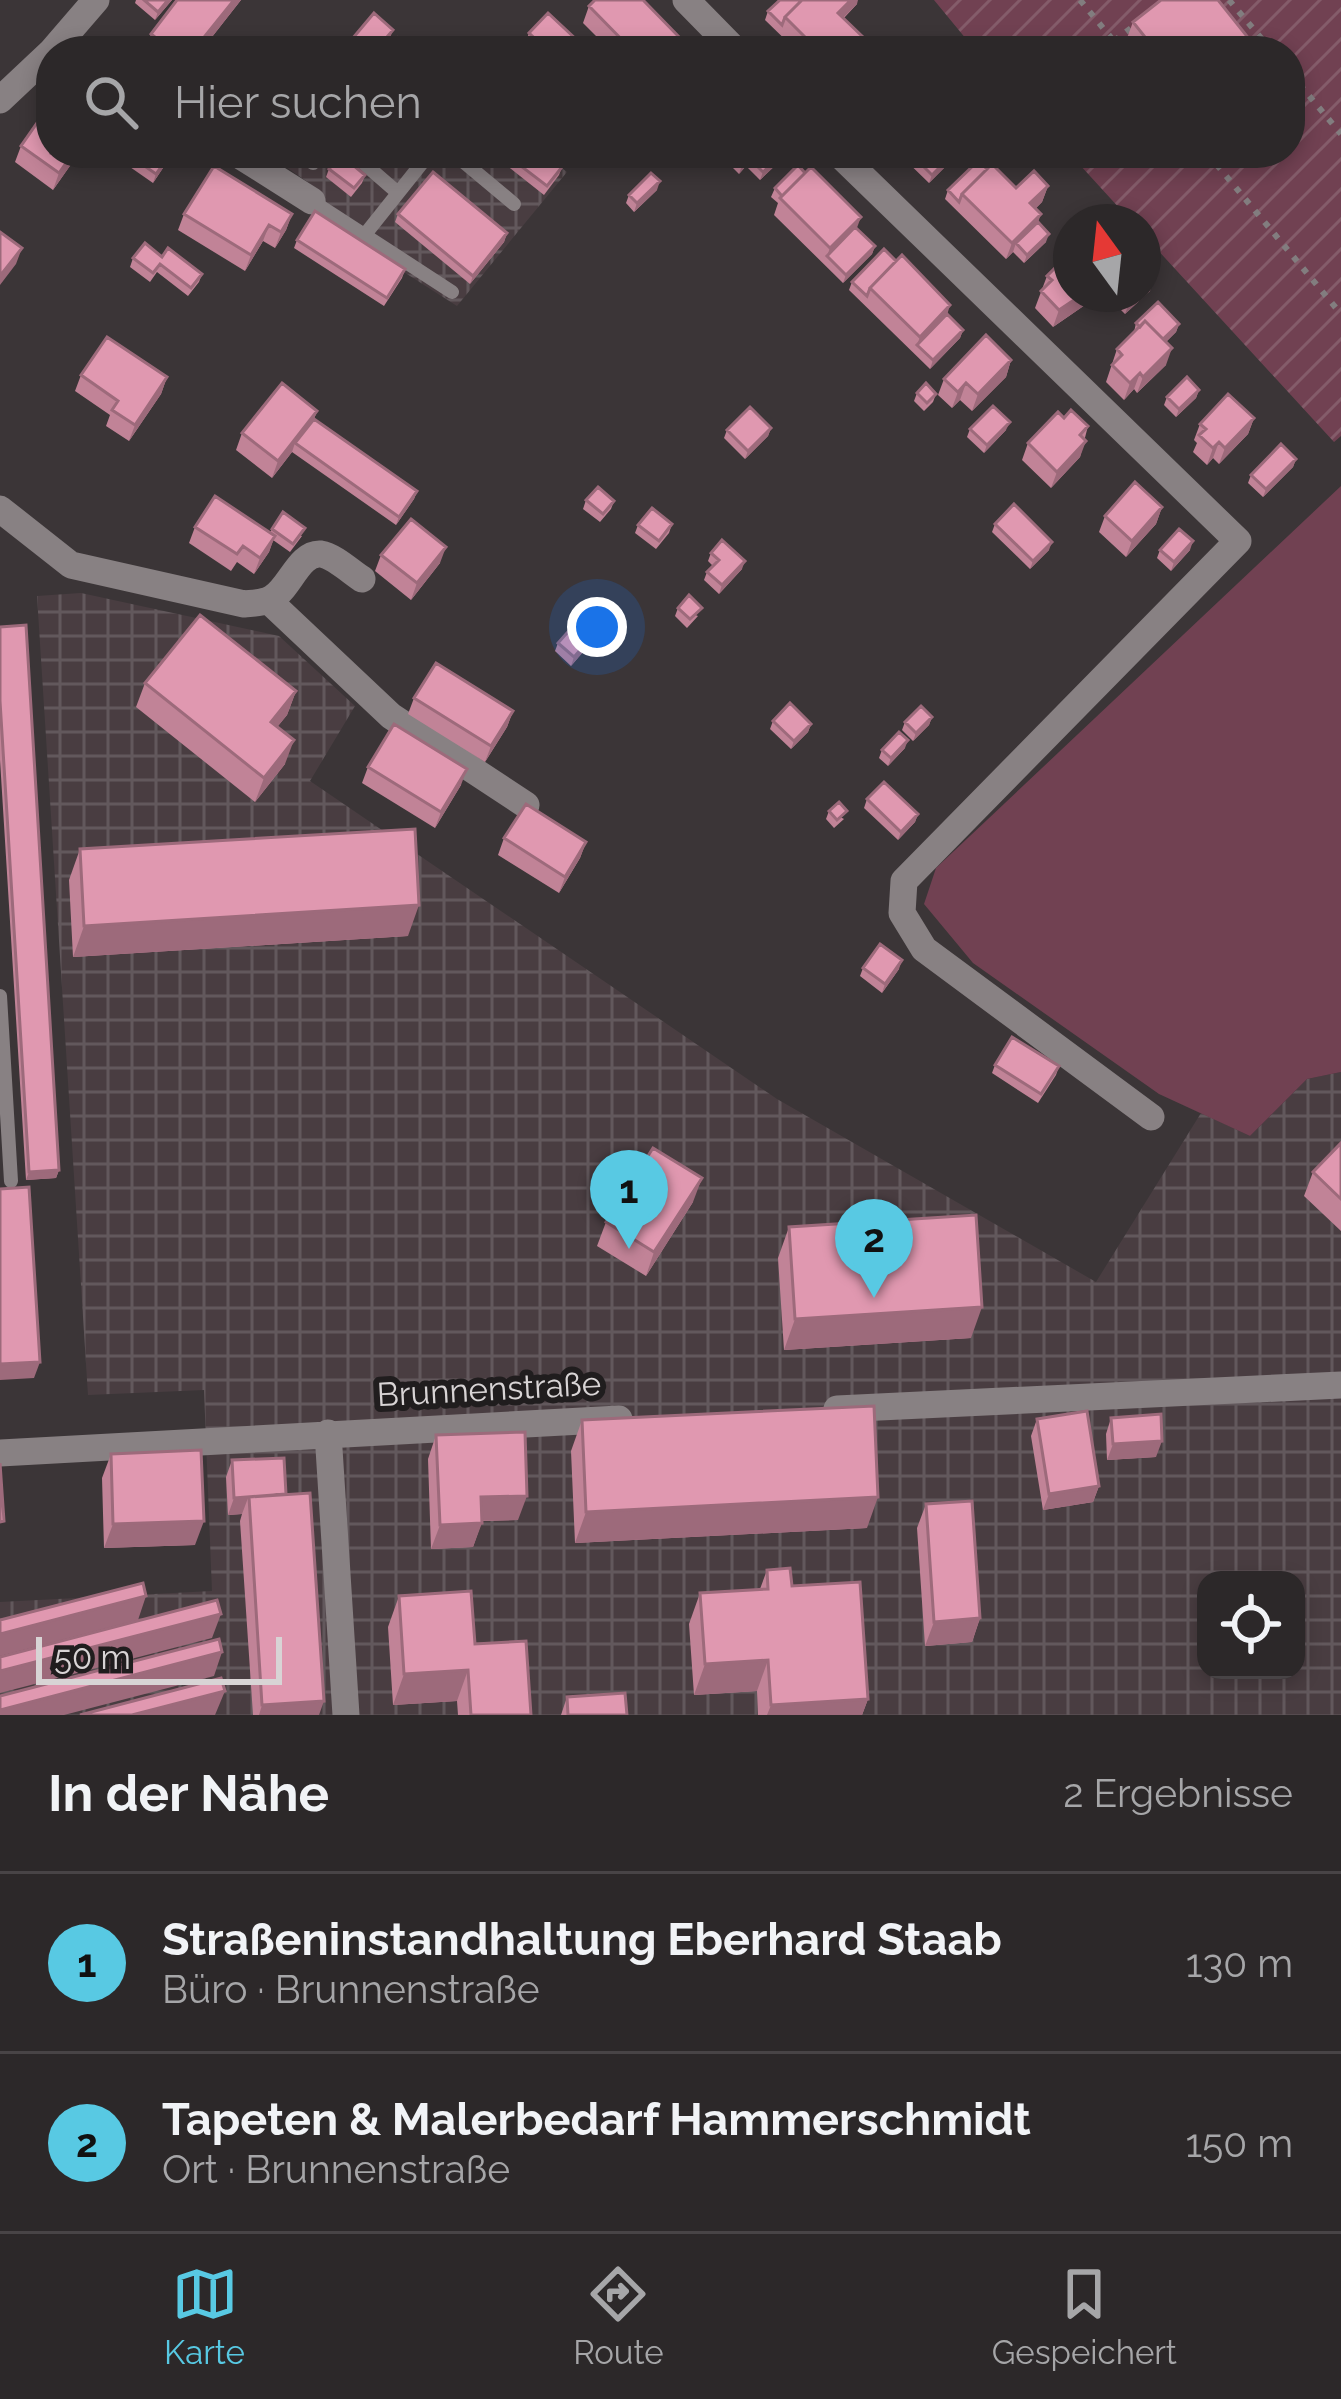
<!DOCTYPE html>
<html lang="de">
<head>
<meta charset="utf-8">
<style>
  :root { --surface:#2c2829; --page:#383435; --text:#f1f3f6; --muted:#a6a6a8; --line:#484446; --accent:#58c9e3 }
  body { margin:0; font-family:Raleway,sans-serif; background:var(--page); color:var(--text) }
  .controls { position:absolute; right:36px; bottom:36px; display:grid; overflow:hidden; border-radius:24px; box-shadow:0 6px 18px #0003 }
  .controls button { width:108px; height:108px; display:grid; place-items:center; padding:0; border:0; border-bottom:3px solid var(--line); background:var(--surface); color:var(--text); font:60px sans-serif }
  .compass { position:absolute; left:1053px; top:204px; width:108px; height:108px; border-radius:50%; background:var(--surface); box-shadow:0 6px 18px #0003; rotate:345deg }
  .scale { position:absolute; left:36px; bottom:30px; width:246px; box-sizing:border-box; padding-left:12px; border:6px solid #d8d4d5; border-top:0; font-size:33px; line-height:42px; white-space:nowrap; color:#d8d4d5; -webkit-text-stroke:9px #201d1e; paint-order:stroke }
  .you { position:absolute; left:597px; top:627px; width:42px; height:42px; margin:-30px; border:9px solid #fff; border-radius:50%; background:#1a73e8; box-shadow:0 0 0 18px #1a73e833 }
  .badge { display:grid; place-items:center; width:78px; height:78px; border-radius:50%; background:var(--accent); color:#111; font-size:39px; font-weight:700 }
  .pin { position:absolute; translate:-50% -99px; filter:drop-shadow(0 3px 6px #0008) }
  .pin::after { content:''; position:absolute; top:63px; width:42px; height:36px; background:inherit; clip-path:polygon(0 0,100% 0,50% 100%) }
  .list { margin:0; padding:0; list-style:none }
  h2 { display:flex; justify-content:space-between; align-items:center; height:156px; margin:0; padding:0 48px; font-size:51px }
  h2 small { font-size:39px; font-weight:400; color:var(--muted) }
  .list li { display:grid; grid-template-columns:78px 1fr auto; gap:36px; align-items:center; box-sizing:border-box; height:180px; padding:0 48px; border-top:3px solid var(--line) }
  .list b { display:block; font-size:45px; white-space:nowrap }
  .list p { margin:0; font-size:39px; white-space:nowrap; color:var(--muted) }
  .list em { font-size:39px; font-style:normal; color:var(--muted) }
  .icon { flex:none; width:66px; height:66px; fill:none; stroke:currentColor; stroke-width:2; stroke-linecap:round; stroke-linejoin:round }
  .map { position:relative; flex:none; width:1341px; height:1715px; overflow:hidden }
  .search { position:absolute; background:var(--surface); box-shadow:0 6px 18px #0003; left:36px; right:36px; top:36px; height:132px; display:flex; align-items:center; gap:30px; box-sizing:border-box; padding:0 42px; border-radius:48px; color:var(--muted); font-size:45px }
  .sheet { height:516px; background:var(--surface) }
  nav { display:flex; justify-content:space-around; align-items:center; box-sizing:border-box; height:168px; border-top:3px solid var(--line); background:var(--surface); font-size:33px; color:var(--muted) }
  nav a { display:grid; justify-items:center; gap:6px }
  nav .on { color:var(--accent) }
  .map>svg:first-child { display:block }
</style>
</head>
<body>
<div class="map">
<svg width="1341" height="1715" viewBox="0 0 1341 1715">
  <defs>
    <pattern id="industrial-grid" width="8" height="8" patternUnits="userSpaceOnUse" patternTransform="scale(3)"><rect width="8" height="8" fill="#493d41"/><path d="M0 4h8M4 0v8" fill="none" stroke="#62585c"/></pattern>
    <pattern id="garden-furrows" width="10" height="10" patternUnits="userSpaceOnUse" patternTransform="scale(3)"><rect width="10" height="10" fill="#714152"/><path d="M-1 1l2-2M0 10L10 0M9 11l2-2" fill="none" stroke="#845c6a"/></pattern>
  </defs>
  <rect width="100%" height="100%" fill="#3b3537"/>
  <path fill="url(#industrial-grid)" fill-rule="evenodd" d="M266 153H542L567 172 457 306 305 209 319 190Z
    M81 593 279 636 355 706 310 781 777 1099 1096 1282 1201 1113 1250 1136 1307 1079 1341 1072V1715H0V1602L212 1591 204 1390 88 1395 37 596ZM1206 1580H1296V1670H1206Z"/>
  <path fill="#714152" d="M1341 486V1072L1307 1079 1250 1136 1159 1094 973 963 924 904 936 868Z"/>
  <path fill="url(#garden-furrows)" d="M934 0H1341V436L1334 442 1143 234V222H1132L1069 153H1290V51H976Z"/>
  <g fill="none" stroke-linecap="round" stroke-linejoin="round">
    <path stroke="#827d7f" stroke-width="6" stroke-dasharray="6 9" stroke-linecap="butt" d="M1080 0 1122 51
      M1229 0 1272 51
      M1114 41 1135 25
      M1290 73 1341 134
      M1207 153 1341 314"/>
    <path stroke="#888183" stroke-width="14" d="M352 153 398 193
      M453 153 514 204
      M313 163 322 153
      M312 201 452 292
      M363 237 430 153
      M0 996 11 1181"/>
    <path stroke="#888183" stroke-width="27" d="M686 0 736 51
      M52 51 96 0
      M0 100 51 52
      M236 153 312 201
      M838 153 1238 541 904 881 902 913 924 949 1151 1117
      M0 509 71 565 244 604C253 603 265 603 272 598 290 588 299 552 321 554 334 556 351 572 362 579
      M269 601 391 716 526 805
      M837 1409 1341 1385
      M328 1433 346 1715
      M0 1453 619 1419"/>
  </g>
  <path fill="#c18397" d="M136 0H172L155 20 135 3Z
    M177 0H241L201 51H146L145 50 151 34Z
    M857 4 844 18 864 38 859 51H797L765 20 768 11Z
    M589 6 682 40 679 48 682 51H611L583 23Z
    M1133 22 1257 51H1128L1124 46Z
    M529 33 575 51H547L544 48 542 51H536L526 41Z
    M21 146 51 153H79L53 190 15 162Z
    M137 153H173L153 183 130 167Z
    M371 153H397L387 165Z
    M491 153H545L562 167 559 175 544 195Z
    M718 153H784L781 160 760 180 746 166 739 174Z
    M898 153H955L952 160 929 183Z
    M329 169 365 175 362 183 351 197 326 177Z
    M987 169 1016 188 1048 186 1042 202 1035 209 1038 222 1046 242 1024 263 1013 252 1006 259 945 199 948 190Z
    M775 188 857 228 875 246 872 254 843 283 774 215 778 203 771 197Z
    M657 190 634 212 626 203 629 195Z
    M184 214H292L286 230 275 248 263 241 245 271 178 230Z
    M398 214 507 233 504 242 470 284 395 222Z
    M297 240 405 269 402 278 384 306 294 248Z
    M162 257 202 274 199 282 188 296 157 272 150 282 130 267 133 258Z
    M1047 276 1071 294H1089L1085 305 1053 327 1035 308Z
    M852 282 947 315 963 330 960 338 930 369 849 290Z
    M1150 291 1125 314 1114 303 1117 295Z
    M1136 323 1179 324 1176 332 1166 342V365L1137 393 1134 389 1124 400 1106 382 1117 349 1134 332Z
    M1011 360 1006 377 972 411 960 400 952 408 938 395 944 379Z
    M81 375 167 377 161 394 129 441 106 426 110 415 75 391Z
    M1199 390 1196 398 1176 417 1164 405 1167 397Z
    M917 393 936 394 933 402 924 411 914 401Z
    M317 411 314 419 417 491 414 499 396 525 292 452 272 478 236 450 242 433Z
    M1064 418 1088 426 1080 457 1051 488 1022 460 1028 443Z
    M1254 418 1248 434 1219 464 1213 458 1207 465 1193 452 1197 443 1194 440 1200 424Z
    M771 428 768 436 745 459 724 438 727 430Z
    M970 429 1006 430 984 453 967 437Z
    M1296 459 1293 467 1263 497 1248 483 1251 475Z
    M586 500 614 501 611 509 600 522 583 509Z
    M1162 507 1156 524 1126 557 1099 532 1105 516Z
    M672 524 669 533 656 549 635 533 638 525Z
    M995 524 1049 550 1030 569 992 532Z
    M195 527 270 532 272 529 302 536 290 552 273 540 269 552 254 574 237 562 231 571 189 543Z
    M1160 550H1190L1171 571 1157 558Z
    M711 553 742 569 719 594 704 580 707 572 713 566 708 561Z
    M381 555 440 563 411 600 375 571Z
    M678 608 698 616 687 628 675 616Z
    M0 627 59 1170 56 1178 26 1180 0 760Z
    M595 638 571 666 555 651 558 643Z
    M145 683 296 691 287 715 277 727 285 764 255 802 136 707Z
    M414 698 513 711 507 727 485 762 408 714Z
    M932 717 929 725 913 741 902 730 905 722Z
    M773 721 811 724 808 732 791 749 770 729Z
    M905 748 888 766 879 758 882 750Z
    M368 767 461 785 435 828 362 783Z
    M867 799 918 814 915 822 898 840 864 808Z
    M829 811 844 819 834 828 826 819Z
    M504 838 586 842 580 858 559 893 498 855Z
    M80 849 408 936 73 957 69 880Z
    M863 968 899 969 882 993 860 976Z
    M995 1065 1059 1066 1056 1075 1038 1103 992 1073Z
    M1341 1143V1231L1304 1196 1313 1172Z
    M693 1202 646 1276 597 1246 606 1222Z
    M789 1227 971 1338 784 1350 778 1258Z
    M1111 1418 1156 1457 1107 1460 1106 1434Z
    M1037 1419 1099 1486 1093 1502 1043 1510 1031 1436Z
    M582 1420 867 1528 575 1543 571 1451Z
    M436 1435 518 1520 482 1521 473 1547 431 1549 428 1459Z
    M111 1454 195 1545 104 1548 102 1478Z
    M232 1460 286 1494 319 1715H253L240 1521 242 1514 228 1515 226 1477Z
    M926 1504 980 1618 972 1642 925 1646 917 1528Z
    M767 1570 792 1586 868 1699 862 1715H758L757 1691 694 1695 689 1624 700 1593 760 1589Z
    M399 1596 475 1644 531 1715H458L457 1701 393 1705 388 1627Z
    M567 1697 627 1715H561Z"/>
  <path fill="#9d6a7b" d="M168 0H172L155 20 158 12Z
    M234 0H241L201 51H193Z
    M851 0H858L857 4 832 29 838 13Z
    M393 30 390 38 379 51H375Z
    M73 153H79L53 190 59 173Z
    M171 153H173L153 183 156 174Z
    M749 153H759L749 158 746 166 739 174 745 157Z
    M784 153 781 160 760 180 763 172Z
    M955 153 952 160 929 183 932 175Z
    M660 181 657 190 634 212 637 203Z
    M1048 186 1042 202 1024 220 1030 203Z
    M292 214 286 230 275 248 281 232Z
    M1041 214 1035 231 1016 243 1013 252 1006 259 1012 243Z
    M861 217 855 233 827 256 830 248Z
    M269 225 263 241 245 271 251 255Z
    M507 233 504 242 470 284 473 276Z
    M1049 234 1046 242 1024 263 1027 255Z
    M875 246 872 254 843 283 846 275Z
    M22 248 16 264 0 285V276Z
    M1153 282 1150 291 1125 314 1128 306 1141 294H1143Z
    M1083 294H1089L1085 305 1053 327 1059 310Z
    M950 305 945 322 917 345 920 337Z
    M1179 324 1176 332 1154 353 1157 345Z
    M963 330 960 338 930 369 933 360Z
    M1172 348 1166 365 1137 393 1143 377Z
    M1011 360 1006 377 972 411 978 394Z
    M1140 373 1134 389 1124 400 1130 383Z
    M167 377 161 394 129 441 135 425Z
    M966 383 960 400 952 408 958 392Z
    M1199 390 1196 398 1176 417 1179 409Z
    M317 411 311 427 295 443 292 452 272 478 278 461Z
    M1254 418 1248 434 1219 464 1225 448Z
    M1010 422 1006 430 984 453 987 445Z
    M771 428 768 436 745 459 748 451Z
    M1086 441 1080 457 1051 488 1057 472Z
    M1219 442 1213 458 1207 465 1213 448Z
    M1296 459 1293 467 1263 497 1266 489Z
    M417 491 414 499 396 525 399 517Z
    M1162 507 1156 524 1126 557 1132 541Z
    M275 536 269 552 254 574 260 558Z
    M1193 541 1190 550 1171 571 1174 562Z
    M1052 542 1049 550 1030 569 1033 561Z
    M446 547 440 563 411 600 417 583Z
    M745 561 742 569 719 594 722 585Z
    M598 630 595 638 571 666 574 657Z
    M296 691 287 715 262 746 271 722Z
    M513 711 507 727 485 762 491 746Z
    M932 717 929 725 913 741 916 733Z
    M811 724 808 732 791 749 794 741Z
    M294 740 285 764 255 802 264 778Z
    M908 740 905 748 888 766 891 758Z
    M467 769 461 785 435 828 441 812Z
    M918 814 915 822 898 840 901 832Z
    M586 842 580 858 559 893 565 877Z
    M419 905 408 936 73 957 84 926Z
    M902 960 899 969 882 993 885 984Z
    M59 1170 56 1178 26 1180 29 1172Z
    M702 1178 693 1202 646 1276 654 1252Z
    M982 1307 971 1338 784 1350 795 1319Z
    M40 1362 34 1378 0 1380V1364Z
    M1162 1441 1156 1457 1107 1460 1113 1444Z
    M1099 1486 1093 1502 1043 1510 1049 1494Z
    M527 1496 518 1520 472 1521 481 1497Z
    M878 1497 867 1528 575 1543 586 1512Z
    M234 1498H248L242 1514 228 1515Z
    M204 1521 195 1545 104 1548 113 1524Z
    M482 1523 473 1547 431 1549 440 1525Z
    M146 1596 138 1620 0 1656V1634Z
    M221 1614 212 1638 0 1693V1671Z
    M980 1618 972 1642 925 1646 934 1622Z
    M222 1652 214 1676 64 1715H0V1710Z
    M768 1660 757 1691 694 1695 705 1664Z
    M468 1670 457 1701 393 1705 404 1674Z
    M225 1691 215 1715H132Z
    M868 1699 862 1715H767L771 1705Z
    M324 1701 319 1715H259L262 1705Z"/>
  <path fill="#e098b0" stroke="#9d6a7b" stroke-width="3" d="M144 0H168L158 12Z
    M177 0H234L193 51H173L151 34Z
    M595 0H643L682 40 671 51H633L589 6Z
    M780 0H802L785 17 782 25 768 11Z
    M802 0H851L838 13 864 38 851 51H819L785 17Z
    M1161 0H1218L1258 50 1156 51 1133 22Z
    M374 13 393 30 375 51H342Z
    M548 13 579 42 570 51H558L547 40 542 45 529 33Z
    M398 38 414 51H388Z
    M51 103V153H73L59 173 21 146Z
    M137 153H171L156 174 133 158Z
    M504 153H545L562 167 547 186Z
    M754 153H783L763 172 749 158Z
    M932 153H954L932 175 921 164Z
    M341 155 365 175 354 188 329 169Z
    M978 161 987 169 962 194 959 202 948 190Z
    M992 164 1016 188 1034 171 1048 186 1030 203 1041 214 1012 243 962 194Z
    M798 165 805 173 782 196 775 188Z
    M214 166 292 214 281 232 269 225 251 255 184 214Z
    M811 167 861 217 830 248 780 198Z
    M433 172 507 233 473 276 398 214Z
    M651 173 660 181 637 203 629 195Z
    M315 211 405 269 387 298 297 240Z
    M1038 222 1049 234 1027 255 1016 243Z
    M855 227 875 246 846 275 827 256Z
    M0 232 22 248 0 276Z
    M145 243 162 257 168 248 202 274 191 288 160 264 153 273 133 258Z
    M884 249 896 261 870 288 867 296 852 282Z
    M1071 252V294H1083L1059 310 1041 291 1052 280 1047 276Z
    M902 255 950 305 920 337 870 288Z
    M1143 272 1153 282 1143 292Z
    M1119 294H1141L1128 306 1117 295Z
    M1158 302 1179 324 1163 339 1145 321 1140 327 1136 323Z
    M947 314 963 330 933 360 917 345Z
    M1145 321 1172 348 1143 377 1140 373 1130 383 1112 365 1122 355 1117 349Z
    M986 335 1011 360 978 394 966 383 958 392 944 379Z
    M107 337 167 377 135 425 112 410 118 401 81 375Z
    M1187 377 1199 390 1179 409 1167 397Z
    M282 383 317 411 278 461 242 433Z
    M926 383 936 394 927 403 917 393Z
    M1228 394 1254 418 1225 448 1219 442 1213 448 1199 435 1206 429 1200 424Z
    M993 406 1010 422 987 445 970 429Z
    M750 407 771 428 748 451 727 430Z
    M1071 410 1088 426 1080 435 1086 441 1057 472 1028 443 1058 412 1064 418Z
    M314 419 417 491 399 517 295 443Z
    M1281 444 1296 459 1266 489 1251 475Z
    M1135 482 1162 507 1132 541 1105 516Z
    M598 487 614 501 603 514 586 500Z
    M215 496 275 536 260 558 243 546 237 554 195 527Z
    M1014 504 1052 542 1033 561 995 524Z
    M652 508 672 524 659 541 638 525Z
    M283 512 305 528 293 544 272 529Z
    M411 519 446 547 417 583 381 555Z
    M1179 529 1193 541 1174 562 1160 550Z
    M722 540 745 561 722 585 707 572 719 560 711 553Z
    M689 595 702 608 690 619 678 608Z
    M200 615 296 691 271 722 294 740 264 778 145 683Z
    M582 616 598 630 574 657 558 643Z
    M26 625 59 1170 29 1172 0 701V627Z
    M436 663 513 711 491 746 414 698Z
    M790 703 811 724 794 741 773 721Z
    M921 706 932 717 916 733 905 722Z
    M394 724 467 769 441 812 368 767Z
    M899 732 908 740 891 758 882 750Z
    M884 782 918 814 901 832 867 799Z
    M839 802 847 811 837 820 829 811Z
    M526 804 586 842 565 877 504 838Z
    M415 829 419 905 84 926 80 849Z
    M880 944 902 960 885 984 863 968Z
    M1012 1037 1059 1066 1041 1094 995 1065Z
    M1341 1143V1199L1313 1172Z
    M653 1148 702 1178 654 1252 606 1222Z
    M29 1187 40 1362 0 1364V1189Z
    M976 1215 982 1307 795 1319 789 1227Z
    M874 1406 878 1497 586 1512 582 1420Z
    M1087 1411 1099 1486 1049 1494 1037 1419Z
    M1161 1414 1162 1441 1113 1444 1111 1418Z
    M525 1432 527 1496 481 1497 482 1523 440 1525 436 1435Z
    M201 1450 204 1521 113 1524 111 1454Z
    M284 1458 286 1494 234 1498 232 1460Z
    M0 1463 4 1521 0 1522Z
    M310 1493 324 1701 262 1705 249 1497Z
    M972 1501 980 1618 934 1622 926 1504Z
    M790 1568 792 1586 860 1582 868 1699 771 1705 768 1660 705 1664 700 1593 768 1589 767 1570Z
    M143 1583 146 1596 0 1634V1620Z
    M471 1591 475 1644 526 1641 531 1715H471L468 1670 404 1674 399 1596Z
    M217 1600 221 1614 0 1671V1657Z
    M219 1639 222 1652 0 1710V1696Z
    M221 1678 225 1691 132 1715H80Z
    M625 1693 627 1715H568L567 1697Z"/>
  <g text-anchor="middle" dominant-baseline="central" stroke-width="12" stroke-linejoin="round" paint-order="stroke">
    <g font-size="33" fill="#d8d4d5" stroke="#201d1e">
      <text transform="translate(489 1389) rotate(-3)">Brunnenstraße</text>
    </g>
  </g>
</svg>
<div class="controls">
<button><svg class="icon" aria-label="locate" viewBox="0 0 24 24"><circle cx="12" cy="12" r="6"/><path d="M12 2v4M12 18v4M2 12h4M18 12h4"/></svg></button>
</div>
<svg class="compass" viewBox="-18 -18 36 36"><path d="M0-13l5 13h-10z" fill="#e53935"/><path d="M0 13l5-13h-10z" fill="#a6a6a8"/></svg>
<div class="scale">50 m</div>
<div class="you"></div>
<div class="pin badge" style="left:629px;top:1249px">1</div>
<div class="pin badge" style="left:874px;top:1298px">2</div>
<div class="search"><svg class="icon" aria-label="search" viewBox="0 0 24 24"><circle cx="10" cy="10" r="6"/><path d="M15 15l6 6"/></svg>Hier suchen</div>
</div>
<section class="sheet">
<h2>In der Nähe<small>2 Ergebnisse</small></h2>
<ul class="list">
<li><span class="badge">1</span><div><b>Straßeninstandhaltung Eberhard Staab</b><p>Büro · Brunnenstraße</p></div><em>130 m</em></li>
<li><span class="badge">2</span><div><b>Tapeten &amp; Malerbedarf Hammerschmidt</b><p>Ort · Brunnenstraße</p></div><em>150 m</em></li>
</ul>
</section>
<nav>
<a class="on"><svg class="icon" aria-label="map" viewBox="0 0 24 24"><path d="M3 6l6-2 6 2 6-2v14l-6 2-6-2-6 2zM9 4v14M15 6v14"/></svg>Karte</a>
<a><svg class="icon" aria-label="directions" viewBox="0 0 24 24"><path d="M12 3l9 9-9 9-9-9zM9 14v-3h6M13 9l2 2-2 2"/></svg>Route</a>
<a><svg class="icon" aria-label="saved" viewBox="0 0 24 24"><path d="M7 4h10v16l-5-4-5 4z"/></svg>Gespeichert</a>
</nav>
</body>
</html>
